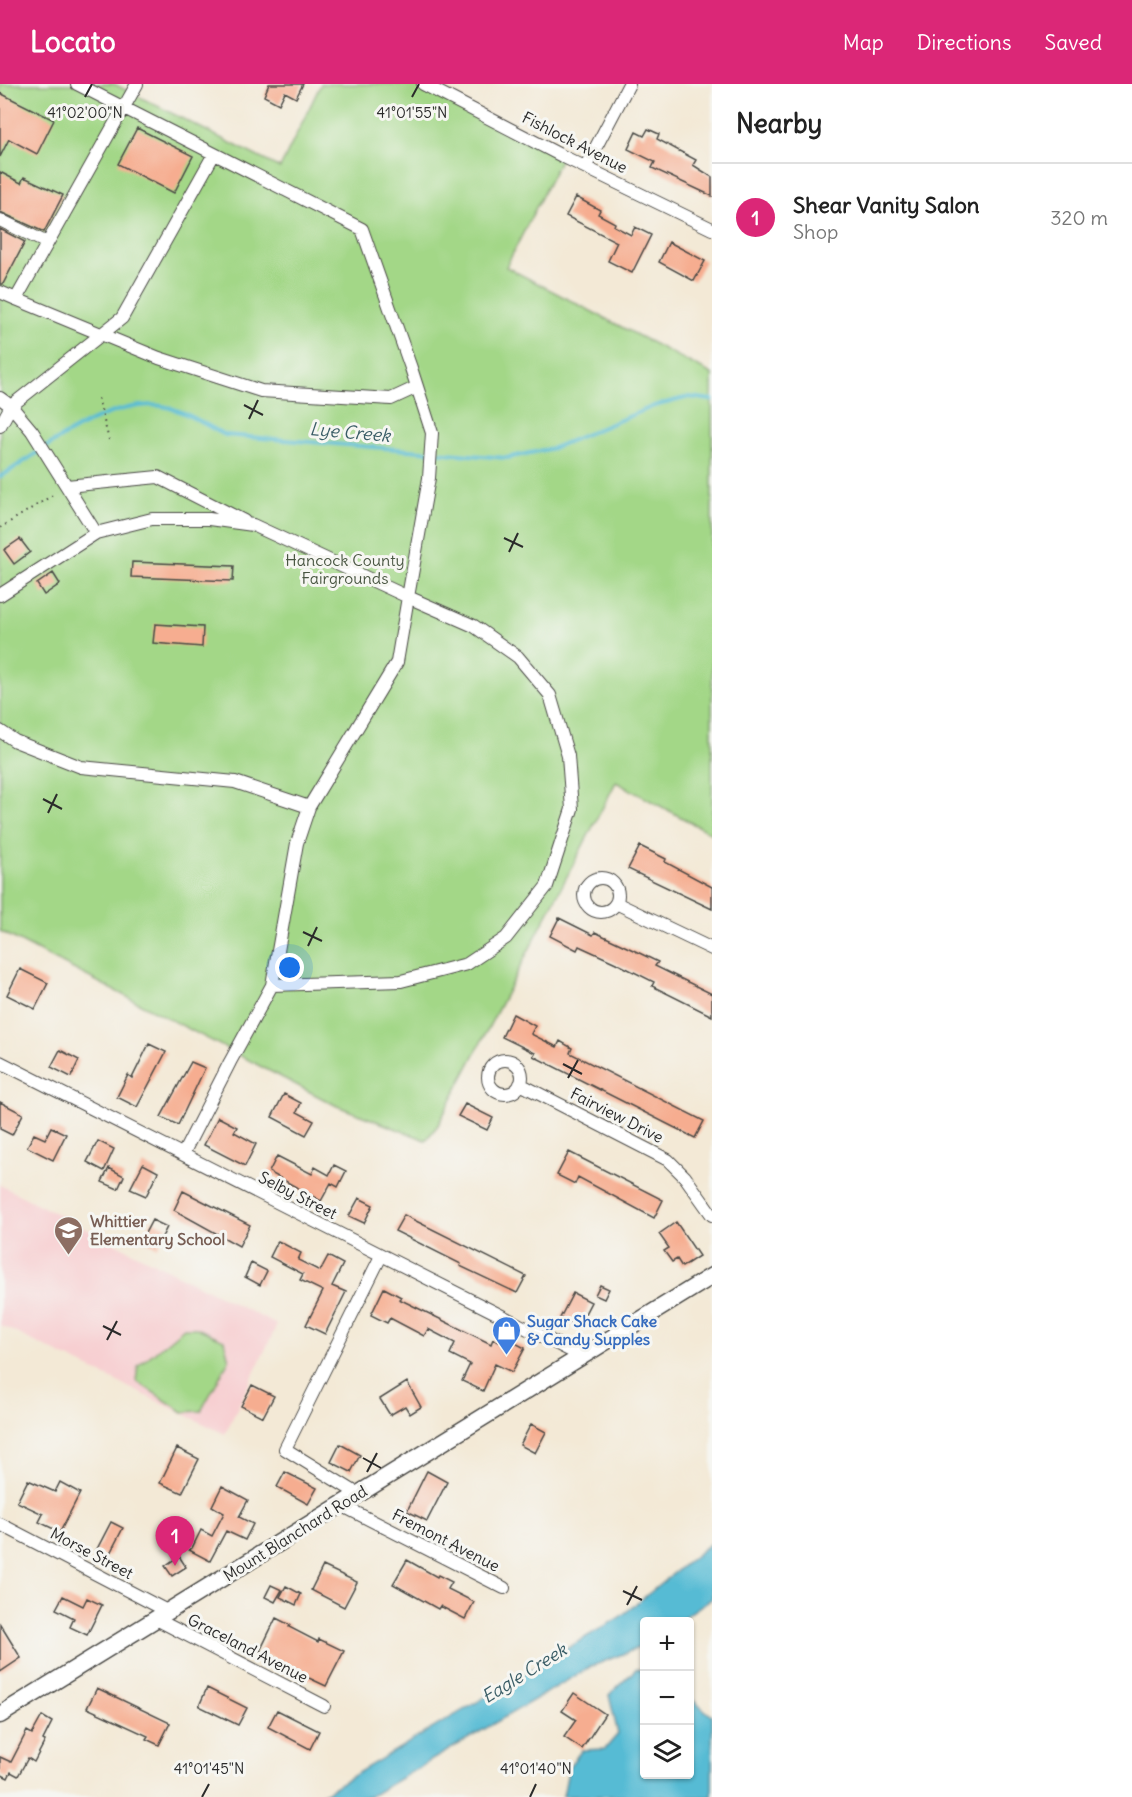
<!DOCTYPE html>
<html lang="en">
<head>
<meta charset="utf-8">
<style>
  :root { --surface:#fff; --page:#f2f2f2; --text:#222; --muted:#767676; --line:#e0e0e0; --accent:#db2777 }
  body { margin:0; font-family:Delius,sans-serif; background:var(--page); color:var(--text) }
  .controls { position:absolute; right:18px; bottom:18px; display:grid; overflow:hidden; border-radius:6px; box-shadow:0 2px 4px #0004 }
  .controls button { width:54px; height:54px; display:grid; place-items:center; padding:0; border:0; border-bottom:2px solid var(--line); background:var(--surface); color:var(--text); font:30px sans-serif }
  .you { position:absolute; left:290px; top:884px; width:21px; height:21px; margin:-15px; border:4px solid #fff; border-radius:50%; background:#1a73e8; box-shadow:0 0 0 9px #1a73e833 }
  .badge { display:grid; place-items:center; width:39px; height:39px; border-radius:50%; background:var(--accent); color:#fff; font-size:20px; font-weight:700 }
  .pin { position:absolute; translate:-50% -50px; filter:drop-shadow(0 2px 3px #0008) }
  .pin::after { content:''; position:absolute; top:32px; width:21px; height:18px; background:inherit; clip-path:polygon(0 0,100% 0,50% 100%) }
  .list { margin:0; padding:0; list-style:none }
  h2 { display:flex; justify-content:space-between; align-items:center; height:78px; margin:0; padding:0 24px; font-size:26px }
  h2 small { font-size:20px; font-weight:400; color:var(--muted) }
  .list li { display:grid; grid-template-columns:39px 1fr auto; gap:18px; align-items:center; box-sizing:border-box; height:108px; padding:0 24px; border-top:2px solid var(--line) }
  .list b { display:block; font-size:22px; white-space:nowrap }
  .list p { margin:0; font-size:20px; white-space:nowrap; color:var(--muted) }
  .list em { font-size:20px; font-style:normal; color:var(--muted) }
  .icon { flex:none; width:33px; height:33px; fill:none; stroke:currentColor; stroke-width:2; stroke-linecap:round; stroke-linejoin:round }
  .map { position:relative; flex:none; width:712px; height:1713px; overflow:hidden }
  header { display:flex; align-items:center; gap:36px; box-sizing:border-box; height:84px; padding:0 30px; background:var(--accent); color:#fff }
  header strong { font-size:28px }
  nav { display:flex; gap:33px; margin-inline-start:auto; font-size:21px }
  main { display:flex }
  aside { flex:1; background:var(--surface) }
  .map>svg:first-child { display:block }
</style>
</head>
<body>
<header>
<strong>Locato</strong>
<nav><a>Map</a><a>Directions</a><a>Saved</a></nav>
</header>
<main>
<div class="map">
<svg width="712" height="1713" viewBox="0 0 712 1713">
  <rect width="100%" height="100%" fill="#f6f6f2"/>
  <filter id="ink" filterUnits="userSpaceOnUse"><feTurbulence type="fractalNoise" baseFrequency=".0167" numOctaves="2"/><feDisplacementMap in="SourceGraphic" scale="12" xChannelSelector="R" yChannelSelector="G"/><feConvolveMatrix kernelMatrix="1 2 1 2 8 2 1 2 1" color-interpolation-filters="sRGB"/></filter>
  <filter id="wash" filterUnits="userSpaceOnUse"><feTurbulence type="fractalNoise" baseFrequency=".008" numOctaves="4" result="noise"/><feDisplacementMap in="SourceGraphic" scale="24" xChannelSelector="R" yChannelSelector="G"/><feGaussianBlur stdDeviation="1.35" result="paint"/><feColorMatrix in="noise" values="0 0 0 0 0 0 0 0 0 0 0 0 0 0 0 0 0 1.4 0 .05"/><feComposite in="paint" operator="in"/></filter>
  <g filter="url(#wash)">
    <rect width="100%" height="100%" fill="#f3e9d6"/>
    <path fill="#f7cfd1" d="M0 1101 277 1241 225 1350 0 1241Z"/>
    <path fill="#a3d787" stroke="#678159" stroke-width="1.5" d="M0 0H114L280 84 321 0H421L562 72 506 183 712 290V750L616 698 438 1041 426 1056 337 1022 0 847Z
      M184 1244H197L224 1256 229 1276 201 1327 183 1328 136 1297 138 1282Z"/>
    <path fill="#56bbd4" stroke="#407380" stroke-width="1.5" d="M712 1458V1514L678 1537 644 1538 643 1562 590 1583 369 1713H317L620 1533Z
      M636 1585 644 1586V1690H690V1614L712 1632V1713L563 1712 569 1682 582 1666 605 1665 618 1650 609 1611Z"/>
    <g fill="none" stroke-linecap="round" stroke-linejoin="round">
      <path stroke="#56bbd4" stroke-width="4" d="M0 393C45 365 106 315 162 322 182 325 207 342 225 351L507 374 553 364 654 322 689 313 712 316"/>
    </g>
    <g id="blocks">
      <path fill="#f6ad90" d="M269 0H303L296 14 285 8 279 20 264 12Z
        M0 9 54 36 37 70 9 55 0 73Z
        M137 44 193 72 174 109 118 80Z
        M648 45 659 50 657 55 696 76 693 81 712 93V112L652 84 655 78 628 65 636 48 644 52Z
        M0 88 21 99 24 93 63 111 44 148 0 128Z
        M576 113 600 126 598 130 615 139 614 142 631 151 635 143 651 151 632 189 608 177 617 158 566 132Z
        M0 145 25 158 3 200H0Z
        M669 158 705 177 694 197 659 178Z
        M20 455 30 468 14 480 4 466Z
        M132 478 234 482 233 497 131 493Z
        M53 489 60 500 44 511 37 500Z
        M155 540 203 543 202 563 153 559Z
        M640 762 666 775 665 778 712 803V825L628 785Z
        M559 834 593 851 595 848 629 864 658 878 655 882 712 910V932L652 902 654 898 616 879 579 862 577 866 550 852Z
        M20 885 48 899 35 925 7 911Z
        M513 930 535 942 531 950 557 963 560 957 572 964 570 969 704 1037 695 1054 533 972 535 969 502 953Z
        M149 960 166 968 137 1023 117 1013 128 991 132 994Z
        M60 966 79 976 71 993 51 983Z
        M191 978 205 984 178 1041 161 1033Z
        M284 1010 301 1019 297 1028 314 1037 306 1051 272 1033Z
        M0 1018 23 1030 12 1051 0 1045Z
        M465 1020 493 1034 487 1046 458 1032Z
        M218 1033 237 1043 234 1048 256 1060 245 1082 204 1061Z
        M51 1043 66 1050 53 1076 27 1063 34 1050 45 1055Z
        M98 1057 114 1065 104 1087 87 1078Z
        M569 1068 663 1116 654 1134 578 1093 575 1100 557 1091Z
        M277 1072 312 1090 315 1083 329 1091 334 1081 346 1087 338 1103 331 1099 321 1117 269 1088Z
        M143 1080 158 1088 146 1112 130 1105Z
        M109 1084 124 1092 118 1105 102 1098Z
        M183 1107 250 1141 239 1162 174 1126Z
        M359 1114 373 1121 364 1139 349 1132Z
        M404 1131 526 1192 517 1209 460 1182 461 1180 395 1147Z
        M152 1136 167 1143 157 1163 142 1155Z
        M676 1138 699 1172 682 1183 677 1175 672 1178 664 1167 669 1164 659 1150Z
        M278 1157 301 1169 298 1176 320 1187 328 1172 343 1180 332 1202 346 1208 325 1250 306 1241 323 1207 300 1196 303 1190 270 1173Z
        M251 1179 267 1187 260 1201 245 1193Z
        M600 1201 609 1205 604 1215 595 1211Z
        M384 1204 401 1213 399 1215 491 1260 493 1255 499 1258 502 1252 525 1264 512 1288 495 1280 483 1307 462 1297 470 1280 450 1270 455 1259 428 1245 424 1252 390 1234 387 1239 371 1231Z
        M573 1209 591 1218 578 1243 560 1234Z
        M407 1298 421 1323 410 1330 405 1322 390 1331 380 1315Z
        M252 1301 274 1312 263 1333 241 1322Z
        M531 1340 546 1348 535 1369 520 1361Z
        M340 1360 360 1371 351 1388 331 1378Z
        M177 1364 199 1375 182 1409 160 1399Z
        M427 1387 447 1398 427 1437 407 1427Z
        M285 1388 317 1404 308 1420 277 1403Z
        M28 1396 55 1408 60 1398 80 1409 60 1448 39 1438 43 1430 17 1418Z
        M222 1402 248 1416 239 1433 253 1440 245 1456 226 1447 210 1477 189 1466 192 1464 201 1446 212 1452 224 1429 212 1422Z
        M111 1438 123 1444 108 1473 96 1467Z
        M179 1472 186 1483 172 1492 165 1482Z
        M407 1476 437 1493 438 1491 452 1498 448 1505 474 1518 465 1535 440 1522 438 1525 393 1500Z
        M323 1482 357 1498 344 1523 311 1506Z
        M271 1501 282 1506 275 1518 265 1513Z
        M286 1502 301 1510 296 1521 280 1513Z
        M63 1512 83 1522 87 1514 102 1521 87 1551 70 1543 74 1534 56 1525Z
        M276 1534 290 1541 289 1543 318 1558 319 1555 344 1567 326 1602 279 1580 281 1578 260 1567Z
        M0 1540 21 1574 0 1588Z
        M97 1604 170 1639 159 1661 146 1655 148 1652 87 1624Z
        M207 1604 247 1624 238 1641 199 1622Z
        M574 1609 605 1630 582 1665 564 1653 576 1636 562 1627Z
        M277 1626 319 1647 310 1665 268 1643Z
        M42 1632 52 1638 43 1656 45 1657 34 1678 28 1674 18 1692 11 1688 8 1694 0 1690V1673L11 1678 27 1647 32 1650Z"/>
    </g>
  </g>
  <g filter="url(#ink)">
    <use href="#blocks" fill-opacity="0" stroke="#494845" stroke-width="1.5"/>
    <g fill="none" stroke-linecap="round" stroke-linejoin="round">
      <defs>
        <path id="minor" d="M77 0 362 145 411 284 432 349 429 394 408 513 253 441 209 435H152L96 449
          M137 0 16 215 159 274 261 307 391 315 417 303
          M423 0 562 72 712 145
          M586 82 629 0
          M0 136 47 159
          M0 208 16 215
          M0 314 11 322 32 347 96 449 0 511
          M0 342 11 322 122 234 214 70
          M67 402 158 393 244 437
          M0 647 15 657 81 683 235 698 309 723 397 578 408 513 474 542 518 573 550 611 568 672 572 725 547 802 506 854 467 880 401 897 272 901
          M584 811a17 17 0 1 1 34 0a17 17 0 1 1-34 0Z
          M616 819 712 865
          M488 993a17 17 0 1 1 34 0a17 17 0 1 1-34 0Z
          M0 978 581 1272
          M520 1000 668 1076 685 1093 712 1131
          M183 1070 230 978 272 901 297 759 309 723
          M358 1410 285 1365 381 1172
          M341 1421 504 1504
          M0 1440 169 1528
          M156 1535 324 1622"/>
        <path id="major" d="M0 1631 712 1192"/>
      </defs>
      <use href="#minor" stroke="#494845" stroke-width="14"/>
      <use href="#major" stroke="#494845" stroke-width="19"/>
      <path stroke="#494845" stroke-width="2" stroke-dasharray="1.5 4.5" stroke-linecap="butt" d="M98 314 109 356
        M0 444 56 409"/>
      <use href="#minor" stroke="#fff" stroke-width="12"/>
      <use href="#major" stroke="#fff" stroke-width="16"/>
    </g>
  </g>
  <path fill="none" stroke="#2b2b2b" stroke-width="2" d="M85 13 92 0M412 13 419 0M244 321 263 331M249 335 258 316M504 454 523 463M509 468 518 449M43 715 62 725M48 729 57 710M303 848 322 857M308 862 317 843M563 980 582 990M568 994 578 976M103 1242 121 1251M107 1256 117 1237M363 1374 381 1384M367 1388 377 1369M623 1507 642 1516M627 1521 637 1502M202 1713 209 1700M530 1713 536 1700"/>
  <defs>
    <symbol id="school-pin" viewBox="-11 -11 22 30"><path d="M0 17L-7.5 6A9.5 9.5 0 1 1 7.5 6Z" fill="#8d6e63" stroke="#f6f6f2"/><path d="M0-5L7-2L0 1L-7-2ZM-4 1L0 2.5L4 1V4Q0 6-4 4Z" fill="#fff"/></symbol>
    <symbol id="shop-pin" viewBox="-11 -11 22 30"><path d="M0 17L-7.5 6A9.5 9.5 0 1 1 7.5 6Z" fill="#3f7fe0" stroke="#f6f6f2"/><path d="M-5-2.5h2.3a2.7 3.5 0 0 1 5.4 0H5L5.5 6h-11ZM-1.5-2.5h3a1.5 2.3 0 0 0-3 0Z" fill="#fff"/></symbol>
  </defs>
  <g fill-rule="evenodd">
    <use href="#school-pin" x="52" y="1130" width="33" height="45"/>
    <use href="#shop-pin" x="490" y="1230" width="33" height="45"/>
  </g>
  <g text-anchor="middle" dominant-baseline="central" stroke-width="6" stroke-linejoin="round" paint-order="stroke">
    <g font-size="16" fill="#2b2b2b" stroke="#f6f6f2">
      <text transform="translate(575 58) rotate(27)">Fishlock Avenue</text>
      <text transform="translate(617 1031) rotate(27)">Fairview Drive</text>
      <text transform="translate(298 1111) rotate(27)">Selby Street</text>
      <text transform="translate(295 1449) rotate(-32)">Mount Blanchard Road</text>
      <text transform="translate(446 1456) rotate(27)">Fremont Avenue</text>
      <text transform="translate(92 1469) rotate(28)">Morse Street</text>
      <text transform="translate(248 1564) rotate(27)">Graceland Avenue</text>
    </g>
    <g font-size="16" fill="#495642" stroke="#f6f6f2">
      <text x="345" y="476">Hancock County<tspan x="345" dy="18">Fairgrounds</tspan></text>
    </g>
    <g font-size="16" font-weight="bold" fill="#785e54" stroke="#f6f6f2" text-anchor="start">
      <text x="90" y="1137">Whittier<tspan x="90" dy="18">Elementary School</tspan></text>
    </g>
    <g font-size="16" font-weight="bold" fill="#366cbe" stroke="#f6f6f2" text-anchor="start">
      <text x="527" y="1237">Sugar Shack Cake<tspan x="527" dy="18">&amp; Candy Supples</tspan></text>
    </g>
    <g font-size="18" font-style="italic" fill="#3a5d66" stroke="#f6f6f2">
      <text transform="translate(350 348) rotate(5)">Lye Creek</text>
      <text transform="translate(524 1589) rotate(-32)">Eagle Creek</text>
    </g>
  </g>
  <g font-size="15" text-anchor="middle" fill="#2b2b2b" stroke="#f6f6f2" stroke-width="6" stroke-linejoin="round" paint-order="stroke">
    <text x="85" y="34">41°02'00"N</text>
    <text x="412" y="34">41°01'55"N</text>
    <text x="209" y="1690">41°01'45"N</text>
    <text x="536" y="1690">41°01'40"N</text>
  </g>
</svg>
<div class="controls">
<button>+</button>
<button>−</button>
<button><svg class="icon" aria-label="layers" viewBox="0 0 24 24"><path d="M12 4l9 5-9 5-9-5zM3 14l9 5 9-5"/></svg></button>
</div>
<div class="you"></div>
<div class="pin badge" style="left:175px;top:1482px">1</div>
</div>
<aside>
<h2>Nearby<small></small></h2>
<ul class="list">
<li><span class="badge">1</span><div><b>Shear Vanity Salon</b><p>Shop</p></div><em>320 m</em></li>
</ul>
</aside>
</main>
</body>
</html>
